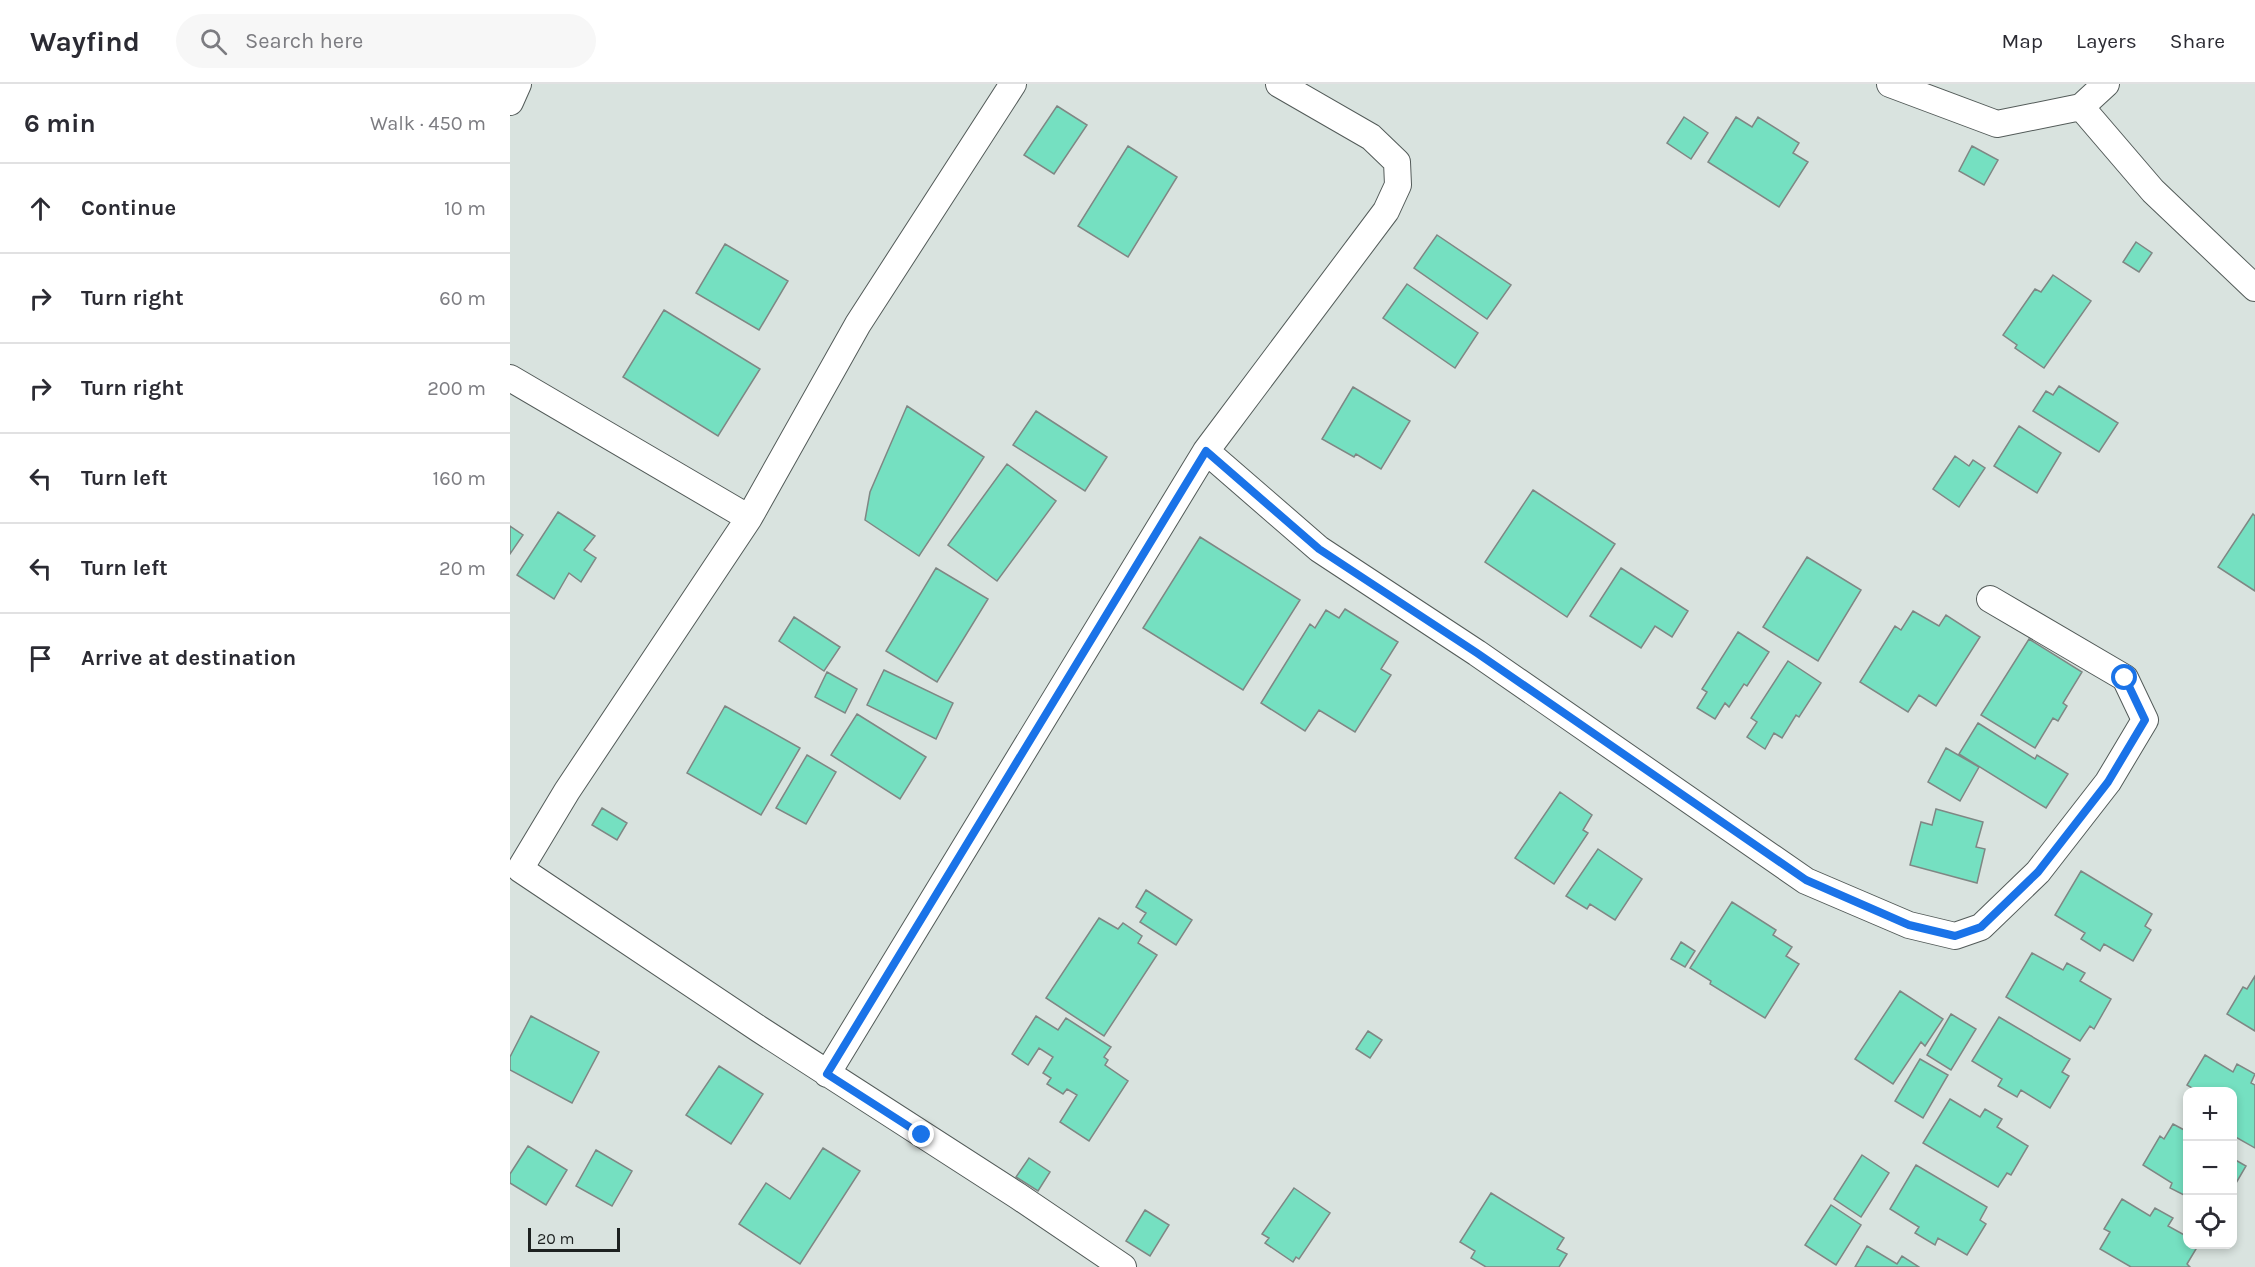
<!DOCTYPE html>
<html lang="en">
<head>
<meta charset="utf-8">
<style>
  :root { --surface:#fff; --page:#f7f7f7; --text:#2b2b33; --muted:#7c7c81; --line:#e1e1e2 }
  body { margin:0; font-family:Karla,sans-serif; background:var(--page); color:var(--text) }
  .controls { position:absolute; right:18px; bottom:18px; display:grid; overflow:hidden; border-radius:12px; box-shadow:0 3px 9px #0003 }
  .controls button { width:54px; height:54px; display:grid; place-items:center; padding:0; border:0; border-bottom:2px solid var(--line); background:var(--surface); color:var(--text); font:30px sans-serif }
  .scale { position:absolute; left:18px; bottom:15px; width:92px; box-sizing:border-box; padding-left:6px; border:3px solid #1d2120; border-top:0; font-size:16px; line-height:21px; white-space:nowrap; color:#1d2120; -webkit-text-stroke:4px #d9e3df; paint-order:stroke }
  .stop { position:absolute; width:18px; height:18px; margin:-14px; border:4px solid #1a73e8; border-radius:50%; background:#fff }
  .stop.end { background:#1a73e8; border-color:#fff; box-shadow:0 2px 6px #0008 }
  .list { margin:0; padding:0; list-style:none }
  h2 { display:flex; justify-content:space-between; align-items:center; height:78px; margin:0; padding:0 24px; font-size:26px }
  h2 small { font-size:20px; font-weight:400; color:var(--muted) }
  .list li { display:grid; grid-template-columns:39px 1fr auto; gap:18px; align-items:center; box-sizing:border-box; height:90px; padding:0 24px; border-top:2px solid var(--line) }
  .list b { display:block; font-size:22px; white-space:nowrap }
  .list em { font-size:20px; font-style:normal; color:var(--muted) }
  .icon { flex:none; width:33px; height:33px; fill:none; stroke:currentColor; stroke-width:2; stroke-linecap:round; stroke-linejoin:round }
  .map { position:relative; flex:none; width:1745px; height:1183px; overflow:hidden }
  header { display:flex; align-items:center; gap:36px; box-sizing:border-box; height:84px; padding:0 30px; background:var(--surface); border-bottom:2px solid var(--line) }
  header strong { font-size:28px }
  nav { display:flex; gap:33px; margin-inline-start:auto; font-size:21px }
  .search { width:420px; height:54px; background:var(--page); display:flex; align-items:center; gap:15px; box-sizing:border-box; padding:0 21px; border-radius:33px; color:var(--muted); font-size:22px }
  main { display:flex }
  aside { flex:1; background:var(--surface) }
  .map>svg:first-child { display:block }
</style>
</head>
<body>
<header>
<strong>Wayfind</strong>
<div class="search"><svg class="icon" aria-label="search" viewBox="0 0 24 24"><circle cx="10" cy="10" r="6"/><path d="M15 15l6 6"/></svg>Search here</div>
<nav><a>Map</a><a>Layers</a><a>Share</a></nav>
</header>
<main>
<aside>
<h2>6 min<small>Walk · 450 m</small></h2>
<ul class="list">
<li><svg class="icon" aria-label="ahead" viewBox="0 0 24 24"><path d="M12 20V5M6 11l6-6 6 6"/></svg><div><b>Continue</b></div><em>10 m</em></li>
<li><svg class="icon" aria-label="right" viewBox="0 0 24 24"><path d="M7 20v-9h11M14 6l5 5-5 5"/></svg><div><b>Turn right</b></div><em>60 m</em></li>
<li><svg class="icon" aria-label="right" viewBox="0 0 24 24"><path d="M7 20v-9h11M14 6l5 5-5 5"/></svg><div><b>Turn right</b></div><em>200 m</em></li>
<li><svg class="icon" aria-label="left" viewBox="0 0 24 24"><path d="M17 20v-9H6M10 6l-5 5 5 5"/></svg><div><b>Turn left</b></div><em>160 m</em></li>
<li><svg class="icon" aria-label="left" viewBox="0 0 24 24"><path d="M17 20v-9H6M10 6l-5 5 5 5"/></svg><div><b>Turn left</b></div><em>20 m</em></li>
<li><svg class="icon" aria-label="arrive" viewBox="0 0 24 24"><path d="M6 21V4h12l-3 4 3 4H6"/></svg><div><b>Arrive at destination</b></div></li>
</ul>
</aside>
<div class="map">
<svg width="1745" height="1183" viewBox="0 0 1745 1183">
  <rect width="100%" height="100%" fill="#d9e3df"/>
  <path fill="#75e0c1" stroke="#7f8784" stroke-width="1.5" d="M547 22 577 41 544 90 514 71Z
    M1174 33 1198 49 1181 75 1157 59Z
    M1226 33 1242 43 1248 33 1289 59 1283 69 1298 78 1269 123 1198 78Z
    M618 62 667 93 618 173 568 142Z
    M1462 62 1488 76 1474 101 1449 87Z
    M927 151 1001 201 977 235 904 184Z
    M1626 158 1642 169 1629 188 1613 178Z
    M215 160 278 197 249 246 186 209Z
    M1543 191 1581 217 1534 284 1505 264 1507 261 1493 251 1525 205 1531 208Z
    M897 200 968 249 945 284 873 234Z
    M154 226 250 285 208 352 113 293Z
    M1549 302 1608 339 1589 368 1523 327 1536 307 1543 311Z
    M843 303 900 337 871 385 846 370 844 373 812 355Z
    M397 322 474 373 409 472 355 436 360 408Z
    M526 327 597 373 575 407 503 361Z
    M1509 342 1551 369 1527 409 1484 382Z
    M1445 372 1459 382 1463 376 1475 384 1449 423 1423 405Z
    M497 380 546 417 487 497 438 461Z
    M1023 406 1105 460 1057 533 975 478Z
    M48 428 85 452 74 466 86 474 71 498 59 489 44 515 7 491Z
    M1743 430 1745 432V507L1708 483Z
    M0 442 13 451 0 470Z
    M690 453 790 516 733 606 633 544Z
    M1297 473 1351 506 1308 577 1253 543Z
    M426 484 478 515 427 598 376 567Z
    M1111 484 1178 527 1162 553 1145 542 1131 564 1080 532Z
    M835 525 888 558 871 585 881 591 845 648 809 626 795 647 751 619 800 540 805 544 816 526 829 534Z
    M1403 527 1429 542 1436 531 1470 553 1426 622 1409 611 1398 628 1350 598 1385 542 1391 546Z
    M284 533 330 563 314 587 269 557Z
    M1228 548 1259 568 1237 602 1234 600 1219 623 1215 619 1205 635 1187 624 1197 608 1192 605Z
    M1519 555 1572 588 1553 619 1557 622 1548 637 1543 634 1525 664 1471 631Z
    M1278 577 1311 599 1289 633 1286 631 1272 654 1264 649 1255 665 1237 653 1247 638 1241 634Z
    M374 586 443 619 426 655 357 621Z
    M317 588 347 605 335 629 305 613Z
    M215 622 290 664 251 731 177 689Z
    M347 630 416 673 390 715 321 671Z
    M1468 639 1525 675 1527 671 1558 690 1536 724 1449 670Z
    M1436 664 1469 683 1450 717 1418 698Z
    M297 671 326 688 296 740 266 724Z
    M1050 708 1082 731 1073 746 1078 749 1044 800 1005 774Z
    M92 724 117 739 107 756 82 741Z
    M1426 725 1473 738 1466 763 1475 765 1467 799 1400 781 1411 738 1422 741Z
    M1088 765 1132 795 1105 836 1080 820 1077 825 1056 812Z
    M1571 787 1642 830 1635 842 1641 846 1623 877 1594 860 1590 867 1571 855 1575 849 1545 831Z
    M636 806 682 836 666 861 630 838 636 829 626 823Z
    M1222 818 1266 846 1263 851 1282 863 1276 872 1289 880 1255 934 1200 900 1201 897 1180 884Z
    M589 834 608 845 613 839 632 852 628 859 647 871 594 952 536 914Z
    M1171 858 1185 867 1175 883 1161 875Z
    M1522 869 1553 886 1557 879 1575 889 1570 897 1601 915 1584 945 1580 942 1570 957 1496 913Z
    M1745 892V947L1717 930 1733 903 1737 905Z
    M1390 907 1433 935 1415 962 1411 958 1383 1000 1345 975Z
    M1441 930 1466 945 1441 986 1417 971Z
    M21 932 89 968 62 1019 0 986V973Z
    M526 932 548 946 556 934 601 963 594 973 598 976 595 981 618 997 579 1057 550 1038 567 1011 557 1005 553 1010 537 1000 541 994 533 989 543 973 529 964 518 981 502 970Z
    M1489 933 1560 975 1552 988 1559 992 1540 1024 1511 1006 1507 1013 1488 1002 1492 995 1462 977Z
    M858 947 872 956 860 974 846 965Z
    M1695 971 1723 988 1727 980 1745 990 1741 999 1745 1001V1064L1722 1051V1008H1680L1682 1004 1677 1001Z
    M1410 975 1438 991 1413 1034 1385 1017Z
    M209 982 253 1010 221 1060 176 1031Z
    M1440 1015 1470 1033 1475 1025 1492 1035 1487 1043 1518 1062 1501 1091 1497 1089 1488 1103 1413 1059Z
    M1663 1040 1678 1048V1105L1674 1111 1660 1104 1662 1099 1633 1081 1650 1052 1654 1055Z
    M18 1062 57 1086 36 1121 0 1099V1090Z
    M313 1064 350 1087 290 1180 229 1140 256 1099 280 1115Z
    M86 1066 122 1087 102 1122 66 1102Z
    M1352 1071 1379 1089 1351 1133 1324 1115Z
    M519 1074 540 1088 528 1107 506 1093Z
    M1722 1074 1736 1082 1722 1106Z
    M1406 1081 1477 1123 1470 1136 1476 1140 1457 1171 1428 1154 1425 1161 1405 1149 1409 1143 1380 1125Z
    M784 1104 820 1129 789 1175 786 1173 783 1178 755 1159 759 1154 752 1150Z
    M981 1109 1054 1154 1047 1165 1057 1170 1049 1183H976L961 1174 965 1167 950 1158Z
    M1612 1115 1640 1132 1645 1124 1663 1134 1658 1142 1678 1153V1160H1689L1677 1180 1680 1183H1621L1590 1165 1600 1148 1594 1145Z
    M1321 1121 1351 1141 1326 1181 1295 1161Z
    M635 1126 659 1141 640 1172 616 1157Z
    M1357 1162 1387 1180 1392 1172 1409 1183H1345Z"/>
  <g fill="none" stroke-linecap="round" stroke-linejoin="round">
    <defs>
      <path id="minor" d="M1380 0 1487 40 1571 23 1596 0
        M0 18 8 0
        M1571 23 1643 107 1745 204
        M0 294 239 434 348 240 503 0
        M696 367 809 465 967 569 1296 797 1399 841 1445 852 1471 843 1528 788 1598 698 1635 636 1615 594 1480 515
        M239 434 57 707 10 785 249 945 508 1112 613 1183
        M317 990 696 367 876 127 888 101 887 78 861 53 769 0"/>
    </defs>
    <use href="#minor" stroke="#535b59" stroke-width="28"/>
    <use href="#minor" stroke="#fff" stroke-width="26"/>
  </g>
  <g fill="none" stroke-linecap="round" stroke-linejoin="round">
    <path stroke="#1a73e8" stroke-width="8" d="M412 1051 317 990 696 367 809 465 967 569 1296 796 1399 841 1445 852 1471 843 1528 788 1598 698 1635 636 1615 594"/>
  </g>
</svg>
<div class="controls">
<button>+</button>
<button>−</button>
<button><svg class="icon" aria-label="locate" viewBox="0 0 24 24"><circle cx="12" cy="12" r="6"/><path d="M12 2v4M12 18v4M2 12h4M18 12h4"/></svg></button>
</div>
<div class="scale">20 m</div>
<div class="stop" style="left:1615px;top:594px"></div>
<div class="stop end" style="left:412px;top:1051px"></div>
</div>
</main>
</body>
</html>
